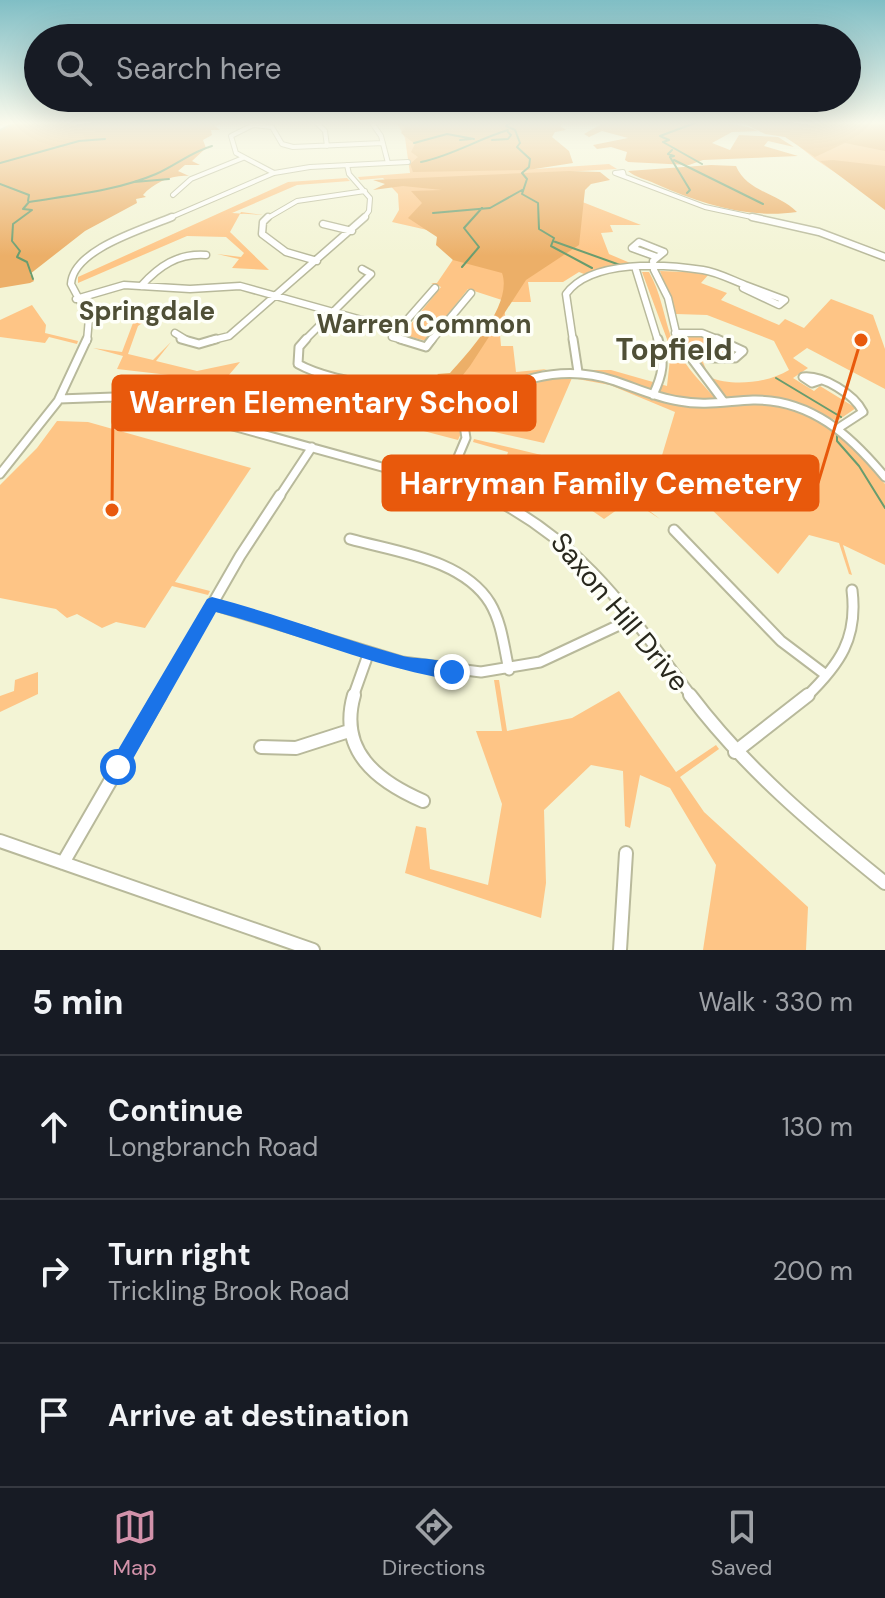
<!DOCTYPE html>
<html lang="en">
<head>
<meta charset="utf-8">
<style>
  :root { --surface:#171b24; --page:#20242c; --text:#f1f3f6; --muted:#9ea1a6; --line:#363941; --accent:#d292aa }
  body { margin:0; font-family:"DM Sans",sans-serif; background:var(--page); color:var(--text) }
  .stop { position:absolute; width:24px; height:24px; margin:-18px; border:6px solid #1a73e8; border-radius:50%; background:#fff }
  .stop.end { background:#1a73e8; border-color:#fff; box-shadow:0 2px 8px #0008 }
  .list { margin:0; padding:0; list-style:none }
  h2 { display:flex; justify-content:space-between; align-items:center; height:104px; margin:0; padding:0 32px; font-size:34px }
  h2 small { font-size:26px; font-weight:400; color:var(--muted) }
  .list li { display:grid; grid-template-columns:52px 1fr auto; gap:24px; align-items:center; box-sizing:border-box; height:144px; padding:0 32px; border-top:2px solid var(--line) }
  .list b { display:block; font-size:30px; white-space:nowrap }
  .list p { margin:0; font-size:26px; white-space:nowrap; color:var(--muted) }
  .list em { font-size:26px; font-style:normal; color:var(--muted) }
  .icon { flex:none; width:44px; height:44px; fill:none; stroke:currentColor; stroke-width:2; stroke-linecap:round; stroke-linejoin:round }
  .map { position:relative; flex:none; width:885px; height:950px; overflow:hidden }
  .search { position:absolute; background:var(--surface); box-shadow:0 8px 32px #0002; left:24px; right:24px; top:24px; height:88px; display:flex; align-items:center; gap:20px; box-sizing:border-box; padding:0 28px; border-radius:44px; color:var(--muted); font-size:30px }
  .sheet { height:536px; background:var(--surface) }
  nav { display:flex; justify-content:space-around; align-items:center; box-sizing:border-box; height:112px; border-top:2px solid var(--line); background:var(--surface); font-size:22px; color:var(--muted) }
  nav a { display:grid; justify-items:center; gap:4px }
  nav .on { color:var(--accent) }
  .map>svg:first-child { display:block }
</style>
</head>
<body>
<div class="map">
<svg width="885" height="950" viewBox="0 0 885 950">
  <rect width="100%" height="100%" fill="#f3f4d5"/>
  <path fill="#fec586" d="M397 123 519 170 609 164 617 169 528 174 557 192 641 225H610L613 232 601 233 609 254 642 268 584 274 579 272 563 282H528L531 302H508L468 289 427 341 402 335 441 287 431 283H437L467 239 392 222 399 210 398 194 383 178 360 180 358 177 410 173 405 138Z
    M770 123H885V206L815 159Z
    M347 178 350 181 297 185 232 213 263 215 241 212 230 232 269 270 232 268 239 259 217 254 241 257 244 253 226 237 187 236 78 283V277L288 182Z
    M660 271 710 273 701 283 727 293 721 300 779 325 785 319 804 328 831 299 873 315 885 349V389L807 348 793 358 808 368 793 378 814 391 820 386 856 408 837 421 786 399 726 398C708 380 693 358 680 337L700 336 734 351 730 356 701 357 709 377C732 387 768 383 789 370L774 341 707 315 676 314Z
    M642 272H649C661 293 663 314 671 337 680 361 698 379 715 398L712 400 665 395 583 370H611L667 386 671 350Z
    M32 305 46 325 45 333 78 341 77 344 49 337 45 343 0 337V320Z
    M130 305 165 307 138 326 128 354 153 360 171 342 156 361 197 371 240 362 199 410 194 409 213 386 169 375 117 369 123 356 93 348 122 352 133 323Z
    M504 307 506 322 499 323 501 346H513L516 372 547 369 493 387 462 405 437 396Z
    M571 375C610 379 644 398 683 405 706 409 732 404 756 404 821 405 846 438 885 484V565L843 545 852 575 849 574 839 543 809 535 778 574 706 504 649 487 633 498 660 519 631 500 604 519 551 482 505 462 508 452 473 442 474 439 654 482 675 412 610 385 572 378 544 443 477 428 469 410C502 388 531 378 571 375Z
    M430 405C446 409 457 414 462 431L458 440 412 428Z
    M57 421 88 422 251 468 175 582 210 591 208 595 172 586 145 628 116 622 102 628 77 614 67 618 56 609 0 598V485L37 448Z
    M38 672V694L0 712V696L14 691 15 680Z
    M494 680H499L507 731 572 718 619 691 676 772 716 745 719 749 680 777 704 812 808 907 806 950H703L716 865 670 788 640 775 630 828 625 826 623 771 591 765 544 810 546 883 541 918 405 873 416 826 426 828 430 869 488 885 502 804 476 731H502Z"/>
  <path fill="#ecaf68" d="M14 123H224L215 126 220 130H211L212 135 203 140 206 148 192 161 200 165H185L178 171 189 176C173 174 153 183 143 195L146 197 136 199 137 203 85 231 30 274 34 281 30 283 0 288V129Z
    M391 123H563L560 126 566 130 555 132 552 137 569 151 573 163 528 170 413 172 410 164 418 157 411 152 415 144 401 133 405 127Z
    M603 123C636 123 735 117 758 131L732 132 712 143 730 150 739 135 778 137 794 147 768 141 764 146 798 156 703 160 689 165 628 162 625 160 627 152 611 147 597 149 593 145 628 138 602 131 589 137 584 134Z
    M743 123H885V151L845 143 815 157 785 137 765 134Z
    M833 160 885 166V210L820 161Z
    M711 165 736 166C747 192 778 193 797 212 747 219 702 204 656 184 646 179 636 178 628 171Z
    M569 171 600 172 610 180 591 184 585 190 579 245 526 280 470 366 451 390 445 391 446 380 437 374 450 373C470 351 513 304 502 273L453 260 436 245 437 237 408 218 422 203 411 191 442 190 403 186 373 190 385 184 373 180Z"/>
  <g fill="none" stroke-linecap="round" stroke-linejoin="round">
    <path stroke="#689c6e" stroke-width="2" d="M510 123 506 126 515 130 520 143 517 147 530 159 529 167 522 173 527 179 522 194 538 203 539 229 554 238 551 246 592 268
      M695 123 660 136 669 140 663 142 702 164
      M460 140 471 139
      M492 140 508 139 511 135 508 132
      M414 143 447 134 474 139
      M672 150 668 154 674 156 670 157 690 190 687 193
      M674 160 763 204
      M421 162C451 156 478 139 508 130
      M0 163 79 141 105 139
      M134 182 169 179
      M0 184 29 195 28 201
      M433 213 490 208 522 190
      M553 241 620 265
      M462 267 479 247 464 228 482 208
      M33 279 27 262 17 257 20 251 12 241 13 224 32 210 23 209 29 202C72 195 116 191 156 174 176 165 191 152 212 146
      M776 378 841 417
      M837 435V441L859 466 885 508"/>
    <defs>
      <path id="street-far4" d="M317 123 325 131 327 146
        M372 123 381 136 388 163
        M347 165 349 174 370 198 369 211 363 219
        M274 173 236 153 231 136 253 125 272 127 282 144 293 147 383 143
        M624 176 623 172 615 173 705 207 761 219
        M173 195 191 179 243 158
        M167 219 274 173 310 167 408 162
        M266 219 297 201 365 191"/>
      <path id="street-far3" d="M268 217 263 222 262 234 286 252 317 261
        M752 217 819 232 885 257
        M323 224 352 231
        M636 270 658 341
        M654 270 668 298 678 341
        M654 270 653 261 664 252 639 242 632 248 657 257
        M745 285 785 300 779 305 743 288Z
        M141 286C159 266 178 253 206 255
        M76 299 124 285 190 289 240 286 369 322
        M365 322 398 330
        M175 333 188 341
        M675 333H702L717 339
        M717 339 721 341
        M87 341 89 318 71 284C73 249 144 229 172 217
        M209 341 229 336 365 217
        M304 341 371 274 362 269
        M407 341 392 337 435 288
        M431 341 471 293
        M573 341 566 294C591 259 665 264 703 270 717 272 732 280 745 285"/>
      <path id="street-far2" d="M181 339 199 344 216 339
        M306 339 299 347 298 364C343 389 431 386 463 419L466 438 447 483
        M400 339 426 347 432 339
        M573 339 578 372
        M677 339 724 402
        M717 339 705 352 711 358H735L743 351 717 339
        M821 380 812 383 803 377C823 375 854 394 863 412L840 427
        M653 395C663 374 665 362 658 339
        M59 399 114 397 142 401 491 497
        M458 411C508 382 558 362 615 381 636 388 657 398 679 401 704 406 728 401 753 400 811 399 850 435 885 477
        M0 474 58 401 87 339
        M279 497 312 447"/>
      <path id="street-far1" d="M487 495C585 544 628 612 692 697
        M674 530 781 641 826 675
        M350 539C396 552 463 559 490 603 502 623 504 648 509 670
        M212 604 402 662 481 672 540 662 632 619
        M159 697 240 556 280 495
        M353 697 369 652
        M806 697C840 664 858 638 852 590"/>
      <path id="street" d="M354 695C338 751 377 781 423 801
        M690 695C746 769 813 825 885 883
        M261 747 296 748 349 731
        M735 752 808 695
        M0 841 313 950
        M63 863 160 695
        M620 950 626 853"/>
      <path id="secondary" d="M5 123H12L0 129V125Z"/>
    </defs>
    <use href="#street-far4" stroke="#b8b99b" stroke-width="6"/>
    <use href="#street-far3" stroke="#b8b99b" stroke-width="9"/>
    <use href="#street-far2" stroke="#b8b99b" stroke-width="11"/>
    <use href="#street-far1" stroke="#b8b99b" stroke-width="13"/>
    <use href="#street" stroke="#b8b99b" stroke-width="16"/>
    <use href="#secondary" stroke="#b8b99b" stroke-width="4"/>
    <use href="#street-far4" stroke="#fff" stroke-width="4"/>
    <use href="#street-far3" stroke="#fff" stroke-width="6"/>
    <use href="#street-far2" stroke="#fff" stroke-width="7"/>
    <use href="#street-far1" stroke="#fff" stroke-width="9"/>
    <use href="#street" stroke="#fff" stroke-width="12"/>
    <use href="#secondary" fill="#fff" fill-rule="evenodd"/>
  </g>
  <linearGradient id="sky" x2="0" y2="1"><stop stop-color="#80bec5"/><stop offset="0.48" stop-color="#fafaec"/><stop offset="1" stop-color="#fafaec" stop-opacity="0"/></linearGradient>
  <rect width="885" height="256" fill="url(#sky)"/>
  <path fill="#1a73e8" d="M212 597C277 614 339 638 403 656 418 660 454 657 461 672L452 680C371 666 295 633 216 612L125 773H112V760L207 599Z"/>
  <g text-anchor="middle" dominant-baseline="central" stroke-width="7" stroke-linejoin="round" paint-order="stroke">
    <g font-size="26" font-weight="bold" fill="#4f4f36" stroke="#fefff8">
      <text x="147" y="311">Springdale</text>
      <text x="424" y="324">Warren Common</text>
    </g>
    <g font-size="28" fill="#28281d" stroke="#fefff8">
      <text transform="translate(620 612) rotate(50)">Saxon Hill Drive</text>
    </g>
    <g font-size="30" font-weight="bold" fill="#4f4f36" stroke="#fefff8">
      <text x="674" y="349">Topfield</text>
    </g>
  </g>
  <path fill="none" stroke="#e8590c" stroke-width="3" d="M112 510L113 403M861 340L818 483"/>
  <g fill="#e8590c" stroke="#fefff8" stroke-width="3">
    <circle cx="112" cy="510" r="8"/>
    <circle cx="861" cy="340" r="8"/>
  </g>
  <g fill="#e8590c" stroke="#e8590c" stroke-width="3">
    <rect x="113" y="376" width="422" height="54" rx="8"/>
    <rect x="383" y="456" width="435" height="54" rx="8"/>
  </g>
  <g font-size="30" text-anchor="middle" font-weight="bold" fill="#fff">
    <text x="324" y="413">Warren Elementary School</text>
    <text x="601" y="494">Harryman Family Cemetery</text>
  </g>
</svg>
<div class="stop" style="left:118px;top:767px"></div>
<div class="stop end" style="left:452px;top:672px"></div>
<div class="search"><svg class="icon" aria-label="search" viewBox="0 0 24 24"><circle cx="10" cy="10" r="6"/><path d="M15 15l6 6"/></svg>Search here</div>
</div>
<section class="sheet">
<h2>5 min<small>Walk · 330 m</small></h2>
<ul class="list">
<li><svg class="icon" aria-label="ahead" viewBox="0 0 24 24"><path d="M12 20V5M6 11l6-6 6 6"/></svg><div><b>Continue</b><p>Longbranch Road</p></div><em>130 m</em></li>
<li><svg class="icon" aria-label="right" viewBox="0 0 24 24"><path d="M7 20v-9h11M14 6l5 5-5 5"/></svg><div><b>Turn right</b><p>Trickling Brook Road</p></div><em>200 m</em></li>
<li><svg class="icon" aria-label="arrive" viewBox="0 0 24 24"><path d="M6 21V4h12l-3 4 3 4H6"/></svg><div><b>Arrive at destination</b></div></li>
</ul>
</section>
<nav>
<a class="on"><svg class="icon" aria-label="map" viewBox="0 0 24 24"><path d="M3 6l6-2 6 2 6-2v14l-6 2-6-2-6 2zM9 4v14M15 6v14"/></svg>Map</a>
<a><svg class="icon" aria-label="directions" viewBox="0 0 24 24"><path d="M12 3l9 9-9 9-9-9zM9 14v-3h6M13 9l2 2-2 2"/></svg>Directions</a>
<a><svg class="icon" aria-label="saved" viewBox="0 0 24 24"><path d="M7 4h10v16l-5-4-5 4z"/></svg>Saved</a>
</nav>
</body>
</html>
